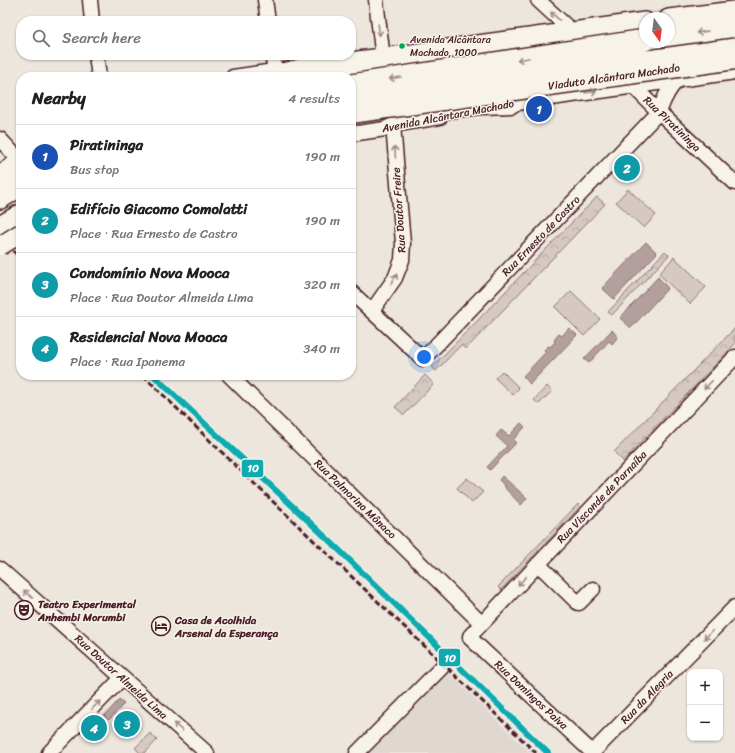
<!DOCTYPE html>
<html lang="en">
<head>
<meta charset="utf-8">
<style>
  :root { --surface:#fff; --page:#f6f6f6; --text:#202124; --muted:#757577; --line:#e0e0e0; --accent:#1a73e8 }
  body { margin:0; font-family:Sriracha,sans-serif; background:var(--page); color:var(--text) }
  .controls { position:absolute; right:12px; bottom:12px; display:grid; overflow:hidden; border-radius:8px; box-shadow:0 1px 3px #0004 }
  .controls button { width:36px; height:36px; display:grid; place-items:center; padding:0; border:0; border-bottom:1px solid var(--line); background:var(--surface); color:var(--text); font:20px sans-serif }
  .compass { position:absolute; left:639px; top:12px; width:36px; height:36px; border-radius:50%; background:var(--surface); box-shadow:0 1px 3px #0004; rotate:166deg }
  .you { position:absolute; left:424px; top:357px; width:14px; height:14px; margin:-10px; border:3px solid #fff; border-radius:50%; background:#1a73e8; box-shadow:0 0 0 6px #1a73e833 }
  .badge { display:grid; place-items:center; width:26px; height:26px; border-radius:50%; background:var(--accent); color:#fff; font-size:13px; font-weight:700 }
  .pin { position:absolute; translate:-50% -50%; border:2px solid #fff; box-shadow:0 1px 4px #0006 }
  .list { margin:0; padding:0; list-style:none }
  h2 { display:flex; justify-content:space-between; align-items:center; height:52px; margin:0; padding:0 16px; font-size:17px }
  h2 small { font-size:13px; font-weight:400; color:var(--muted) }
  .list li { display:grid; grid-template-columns:26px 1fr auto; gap:12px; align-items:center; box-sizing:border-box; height:64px; padding:0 16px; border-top:1px solid var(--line) }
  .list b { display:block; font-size:15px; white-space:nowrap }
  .list p { margin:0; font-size:13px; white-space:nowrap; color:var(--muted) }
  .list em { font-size:13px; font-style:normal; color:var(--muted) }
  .icon { flex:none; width:22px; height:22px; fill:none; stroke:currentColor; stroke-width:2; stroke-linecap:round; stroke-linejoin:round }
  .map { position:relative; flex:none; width:735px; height:753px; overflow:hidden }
  .search { position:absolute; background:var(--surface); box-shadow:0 1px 3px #0004; left:16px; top:16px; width:340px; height:44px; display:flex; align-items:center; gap:10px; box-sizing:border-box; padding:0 14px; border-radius:16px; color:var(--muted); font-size:15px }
  .panel { position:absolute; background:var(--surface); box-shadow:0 1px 3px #0004; left:16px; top:72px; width:340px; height:308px; border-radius:16px }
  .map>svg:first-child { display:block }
</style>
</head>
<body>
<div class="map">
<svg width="735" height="753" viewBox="0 0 735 753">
  <defs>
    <pattern id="park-crowns" width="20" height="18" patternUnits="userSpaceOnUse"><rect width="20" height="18" fill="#d5c9c2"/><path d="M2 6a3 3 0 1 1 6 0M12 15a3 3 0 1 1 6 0" fill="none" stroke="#b8aca7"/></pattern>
  </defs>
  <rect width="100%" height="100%" fill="#ece6dd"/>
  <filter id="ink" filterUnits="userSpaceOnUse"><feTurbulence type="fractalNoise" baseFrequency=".025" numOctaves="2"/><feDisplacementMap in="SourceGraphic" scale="8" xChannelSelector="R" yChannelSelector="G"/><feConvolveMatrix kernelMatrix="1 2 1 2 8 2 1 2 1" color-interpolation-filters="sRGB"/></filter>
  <g filter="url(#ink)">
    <path fill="#e0d7d0" d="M446 670 530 753H367Z"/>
    <path fill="#d5c9c2" stroke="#907476" d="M628 189 656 215 644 228 616 202Z
      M674 257 706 287 690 304 659 274Z
      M571 291 600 319 584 336 555 307Z
      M502 371 519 388 513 395 495 378Z
      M467 478 483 492 472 503 457 488Z
      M578 504 580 507 501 590 498 587Z
      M150 733 157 740 145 753H140L135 748Z"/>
    <path fill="url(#park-crowns)" stroke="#907476" d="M597 197 605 204 548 263 466 349 461 345 436 371 432 367C488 311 541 253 597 197Z
      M665 251 669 255 612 315 608 312Z
      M735 328V344L623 461 614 452Z
      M425 375 434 384 404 415 395 407Z
      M547 386 552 391 539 404 534 400Z"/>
    <path fill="#b39f9d" stroke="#896c6f" d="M646 242 657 253 614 299 602 288Z
      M658 277 668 288 631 328 620 318Z
      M569 328 577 335 530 384 523 376 546 352 544 350 548 346 550 347 555 342 554 340 559 334 562 336Z
      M612 330 618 337 612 344 609 341 589 363 584 359Z
      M521 423 525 427 513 440 516 443 490 470 487 467 507 446 496 436 501 430 509 436Z
      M502 476 527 498 521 505 503 486 504 485 499 480Z
      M119 700 124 704 109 720 104 716Z"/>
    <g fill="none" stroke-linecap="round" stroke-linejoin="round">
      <defs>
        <path id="minor" d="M90 0 92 21
          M265 0 268 21
          M376 0 383 59
          M538 0 577 36
          M96 55 99 77
          M272 55 275 70
          M233 77 281 70
          M629 82 659 112 735 183
          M502 106 511 104 565 96 735 72
          M351 134 385 129 393 125 440 117
          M0 139 21 162
          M351 292 423 359 659 112C663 101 668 88 678 80
          M372 311 395 278 402 260 403 243 393 125
          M229 375 481 623
          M538 564 578 603H579L593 589
          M0 569 207 753
          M49 753 122 678
          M357 753 442 667
          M592 753 735 607
          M593 753 470 638V636L735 357"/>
        <path id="major" d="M425 112 480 105 511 104"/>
        <path id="highway" d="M669 20 735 12
          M669 37 735 27
          M272 77 308 68 383 59 645 23
          M0 176 21 163
          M0 198 21 185
          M0 227 21 215"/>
      </defs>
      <use href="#minor" stroke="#4a1f2b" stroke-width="17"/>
      <use href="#major" stroke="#4a1f2b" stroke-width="21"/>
      <use href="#highway" stroke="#4a1f2b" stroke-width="24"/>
      <use href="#minor" stroke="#f7f3e8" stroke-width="14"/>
      <use href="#major" stroke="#f7f3e8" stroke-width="18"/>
      <use href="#highway" stroke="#f7f3e8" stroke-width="21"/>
      <path stroke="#4a1f2b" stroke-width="3" stroke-dasharray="6 3" stroke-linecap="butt" d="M0 239 21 258
        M143 375C272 503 406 627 536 753"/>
      <defs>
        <path id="major-bridge" d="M351 114 735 60
          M0 246 21 233"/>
        <path id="highway-bridge" d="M351 85 645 40
          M351 102 735 49"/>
      </defs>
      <use href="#major-bridge" stroke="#4a1f2b" stroke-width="21" stroke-linecap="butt"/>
      <use href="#highway-bridge" stroke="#4a1f2b" stroke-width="24" stroke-linecap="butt"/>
      <use href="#major-bridge" stroke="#f7f3e8" stroke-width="18"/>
      <use href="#highway-bridge" stroke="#f7f3e8" stroke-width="21"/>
      <defs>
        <path id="rail-1" d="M153 375 335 546 548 753"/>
      </defs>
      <use href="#rail-1" stroke="#f7f3e8" stroke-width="9"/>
      <use href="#rail-1" stroke="#0fabb0" stroke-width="6"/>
    </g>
    <defs><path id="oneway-shaft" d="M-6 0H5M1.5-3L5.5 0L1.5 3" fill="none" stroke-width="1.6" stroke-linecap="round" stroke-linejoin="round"/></defs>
    <g stroke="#a0898a">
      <use href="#oneway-shaft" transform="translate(555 16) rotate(-137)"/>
      <use href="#oneway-shaft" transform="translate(379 30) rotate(83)"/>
      <use href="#oneway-shaft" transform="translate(702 32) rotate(172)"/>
      <use href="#oneway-shaft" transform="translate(523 59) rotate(171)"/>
      <use href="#oneway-shaft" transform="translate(395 78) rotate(171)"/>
      <use href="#oneway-shaft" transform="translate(591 92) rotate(-8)"/>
      <use href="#oneway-shaft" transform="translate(395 152) rotate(-95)"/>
      <use href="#oneway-shaft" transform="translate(394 279) rotate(-60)"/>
      <use href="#oneway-shaft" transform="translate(708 385) rotate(134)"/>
      <use href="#oneway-shaft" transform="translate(522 581) rotate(134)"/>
      <use href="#oneway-shaft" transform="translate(28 594) rotate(-138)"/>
      <use href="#oneway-shaft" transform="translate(708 635) rotate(134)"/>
      <use href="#oneway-shaft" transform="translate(96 705) rotate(-46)"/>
      <use href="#oneway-shaft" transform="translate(178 727) rotate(-138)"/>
    </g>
  </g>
  <defs>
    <symbol id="theatre-ring" viewBox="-11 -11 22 22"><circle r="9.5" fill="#f7f3e8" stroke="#4a1f2b" stroke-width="1.5"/><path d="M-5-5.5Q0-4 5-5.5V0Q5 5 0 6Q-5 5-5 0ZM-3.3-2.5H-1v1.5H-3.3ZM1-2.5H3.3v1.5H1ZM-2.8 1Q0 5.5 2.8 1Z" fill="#4a1f2b"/></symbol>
    <symbol id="hotel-ring" viewBox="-11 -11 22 22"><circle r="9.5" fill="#f7f3e8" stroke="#4a1f2b" stroke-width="1.5"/><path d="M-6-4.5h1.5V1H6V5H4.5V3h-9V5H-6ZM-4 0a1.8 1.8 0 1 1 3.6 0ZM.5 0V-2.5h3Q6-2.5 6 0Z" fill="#4a1f2b"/></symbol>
  </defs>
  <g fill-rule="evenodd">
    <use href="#theatre-ring" x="13" y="599" width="22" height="22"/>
    <use href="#hotel-ring" x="150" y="615" width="22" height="22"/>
  </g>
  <circle fill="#00a651" stroke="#f7f3e8" stroke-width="1.5" cx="402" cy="46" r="3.5"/>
  <g text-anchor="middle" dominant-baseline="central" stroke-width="3" stroke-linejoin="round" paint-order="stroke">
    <g font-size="10" fill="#4a1f2b" stroke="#f7f3e8" text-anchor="start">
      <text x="410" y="40">Avenida Alcântara<tspan x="410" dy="13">Machado, 1000</tspan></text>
    </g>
    <g font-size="11" fill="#4a1f2b" stroke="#f7f3e8">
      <text transform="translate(614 77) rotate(-8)">Viaduto Alcântara Machado</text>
      <text transform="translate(448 116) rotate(-11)">Avenida Alcântara Machado</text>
      <text transform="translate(672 124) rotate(44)">Rua Piratininga</text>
      <text transform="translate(399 210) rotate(-94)">Rua Doutor Freire</text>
      <text transform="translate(541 236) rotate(-46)">Rua Ernesto de Castro</text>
      <text transform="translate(602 497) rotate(-46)">Rua Visconde de Parnaíba</text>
      <text transform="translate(355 499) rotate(44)">Rua Palmorino Mônaco</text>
      <text transform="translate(121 677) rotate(42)">Rua Doutor Almeida Lima</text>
      <text transform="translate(531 695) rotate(43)">Rua Domingos Paiva</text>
      <text transform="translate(647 697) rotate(-46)">Rua da Alegria</text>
    </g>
    <g font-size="11" font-weight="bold" fill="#4a1f2b" stroke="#f7f3e8" text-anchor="start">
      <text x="38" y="604">Teatro Experimental<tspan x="38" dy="13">Anhembi Morumbi</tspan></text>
      <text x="175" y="620">Casa de Acolhida<tspan x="175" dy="13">Arsenal da Esperança</tspan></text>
    </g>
  </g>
  <g stroke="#f7f3e8" stroke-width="1.5">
    <rect x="241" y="459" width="23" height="19" rx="4" fill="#0fabb0"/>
    <rect x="438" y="648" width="23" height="19" rx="4" fill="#0fabb0"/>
  </g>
  <g font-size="11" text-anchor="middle" font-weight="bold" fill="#fff">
    <text x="253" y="472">10</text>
    <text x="450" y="662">10</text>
  </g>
</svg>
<div class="controls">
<button>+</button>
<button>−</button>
</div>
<svg class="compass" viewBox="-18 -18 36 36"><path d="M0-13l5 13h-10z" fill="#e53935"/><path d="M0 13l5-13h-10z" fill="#757577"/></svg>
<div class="you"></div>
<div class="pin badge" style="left:539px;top:109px;background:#1a4fb4">1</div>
<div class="pin badge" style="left:627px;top:168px;background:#0f9aa8">2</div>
<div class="pin badge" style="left:127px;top:724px;background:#0f9aa8">3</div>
<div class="pin badge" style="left:94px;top:728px;background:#0f9aa8">4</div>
<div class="search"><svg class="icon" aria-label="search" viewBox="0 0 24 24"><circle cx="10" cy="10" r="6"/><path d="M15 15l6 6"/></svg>Search here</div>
<section class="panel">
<h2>Nearby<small>4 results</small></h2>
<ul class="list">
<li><span class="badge" style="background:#1a4fb4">1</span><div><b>Piratininga</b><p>Bus stop</p></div><em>190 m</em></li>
<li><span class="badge" style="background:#0f9aa8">2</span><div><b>Edifício Giacomo Comolatti</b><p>Place · Rua Ernesto de Castro</p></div><em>190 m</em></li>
<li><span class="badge" style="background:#0f9aa8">3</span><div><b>Condomínio Nova Mooca</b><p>Place · Rua Doutor Almeida Lima</p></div><em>320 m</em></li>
<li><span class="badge" style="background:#0f9aa8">4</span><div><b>Residencial Nova Mooca</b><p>Place · Rua Ipanema</p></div><em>340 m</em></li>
</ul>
</section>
</div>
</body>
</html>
